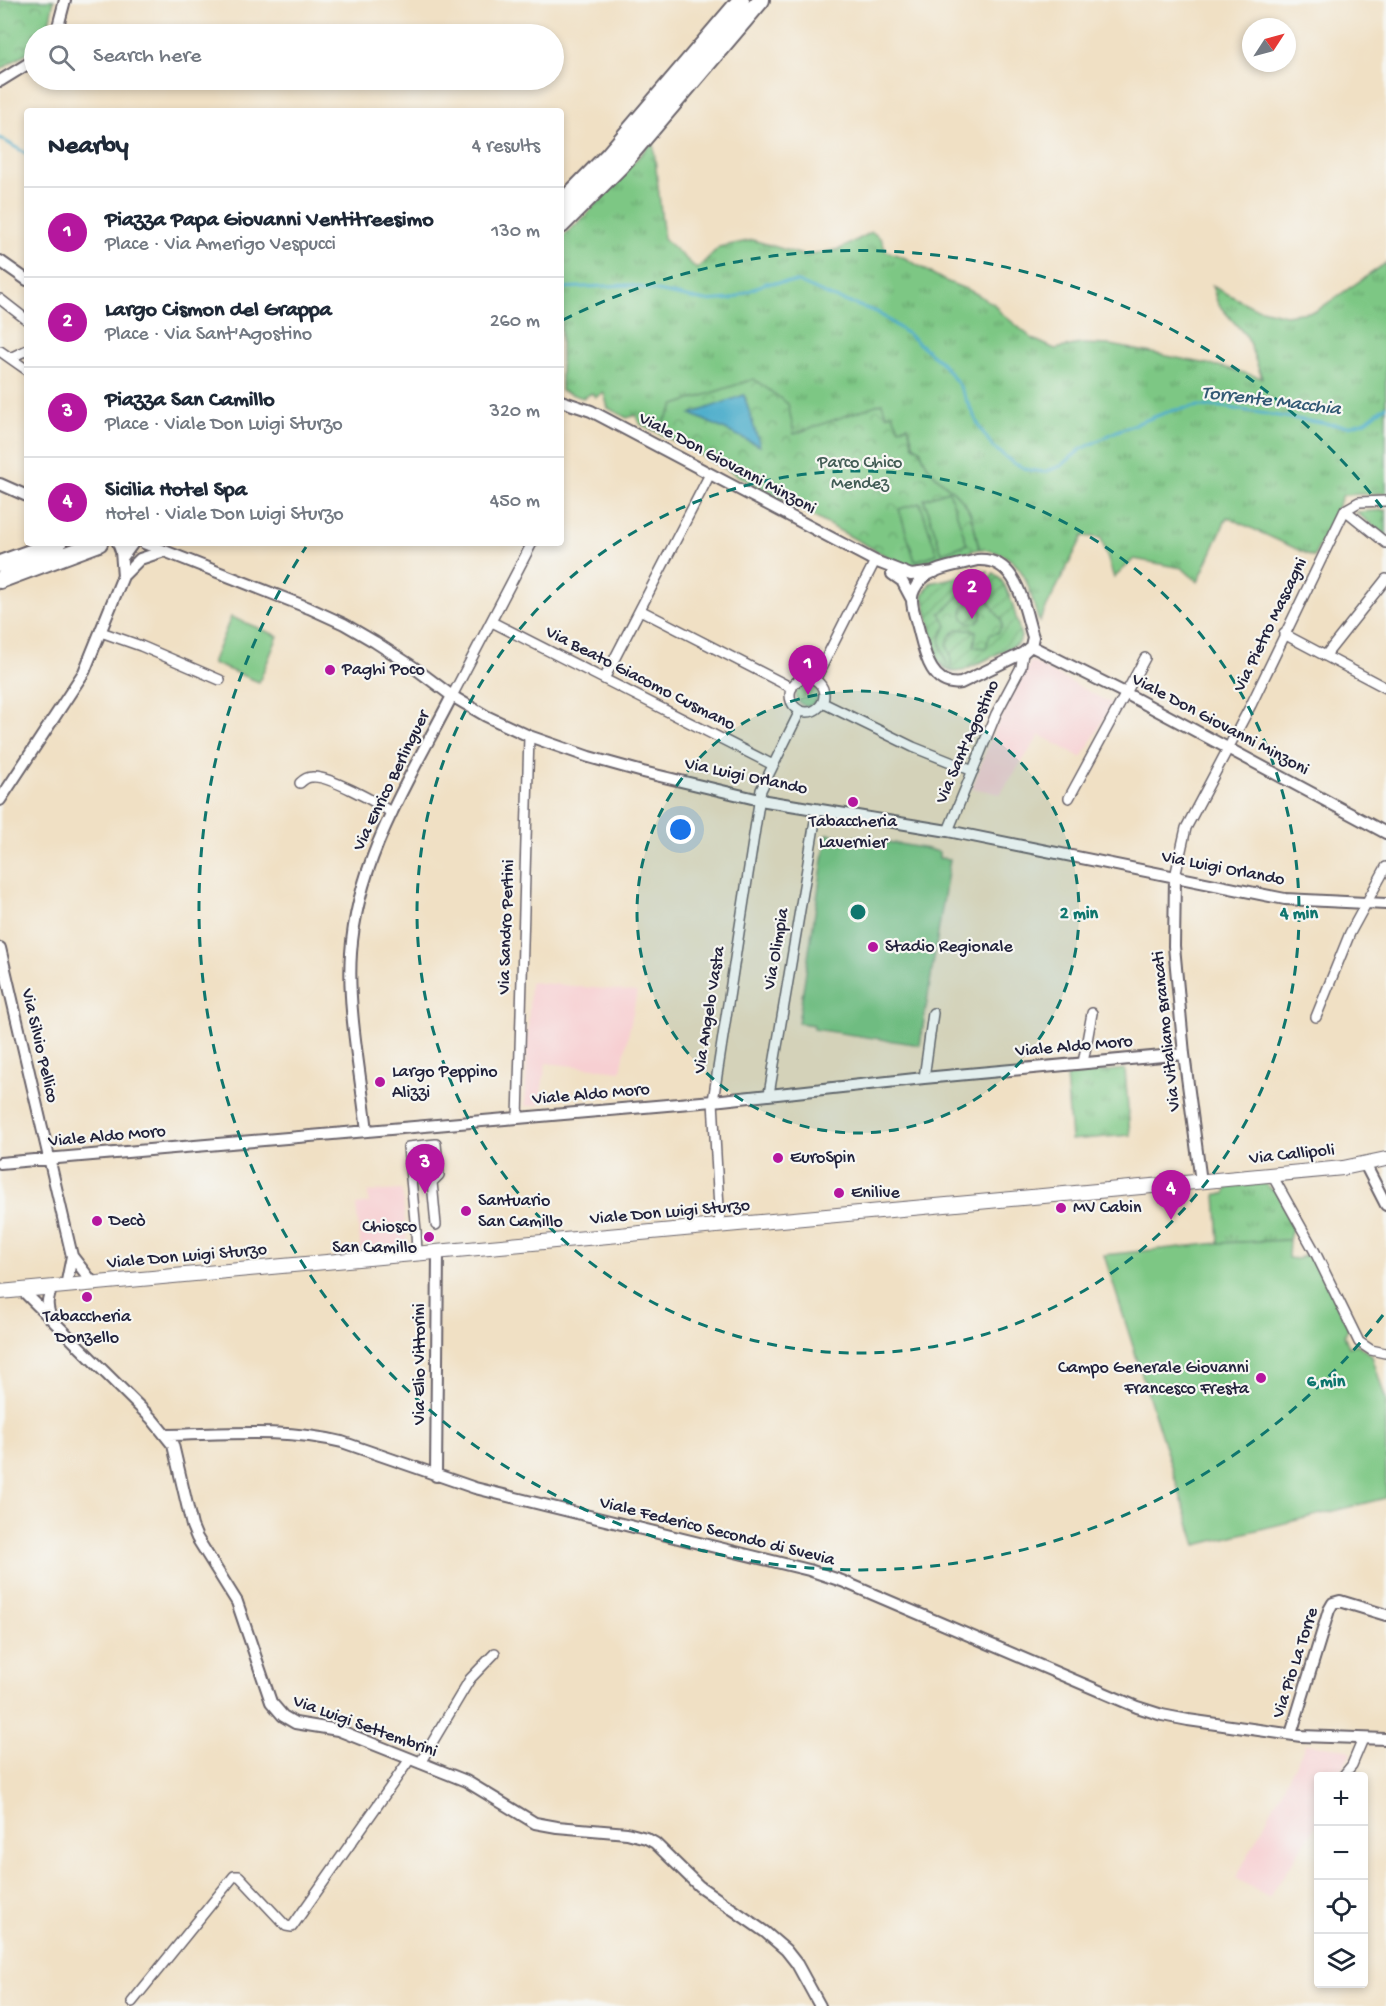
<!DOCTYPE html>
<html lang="en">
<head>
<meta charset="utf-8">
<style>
  :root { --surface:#fff; --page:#f6f6f7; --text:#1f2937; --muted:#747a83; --line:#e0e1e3; --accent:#b5179e }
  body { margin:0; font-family:"Gochi Hand",sans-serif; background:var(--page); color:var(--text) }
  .controls { position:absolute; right:18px; bottom:18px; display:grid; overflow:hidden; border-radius:6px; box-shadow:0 3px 9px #0003 }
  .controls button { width:54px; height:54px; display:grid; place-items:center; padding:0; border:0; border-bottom:2px solid var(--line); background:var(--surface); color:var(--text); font:30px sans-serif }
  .compass { position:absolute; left:1242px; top:18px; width:54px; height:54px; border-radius:50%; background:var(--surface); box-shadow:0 3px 9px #0003; rotate:54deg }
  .you { position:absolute; left:681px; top:830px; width:21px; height:21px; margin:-15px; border:4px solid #fff; border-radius:50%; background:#1a73e8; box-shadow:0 0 0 9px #1a73e833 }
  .badge { display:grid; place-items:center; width:39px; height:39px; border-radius:50%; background:var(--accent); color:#fff; font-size:20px; font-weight:700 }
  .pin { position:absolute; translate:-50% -50px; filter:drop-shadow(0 2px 3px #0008) }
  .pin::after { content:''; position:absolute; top:32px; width:21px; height:18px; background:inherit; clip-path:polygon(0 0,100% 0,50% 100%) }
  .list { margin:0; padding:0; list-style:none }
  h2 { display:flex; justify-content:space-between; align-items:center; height:78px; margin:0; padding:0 24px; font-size:26px }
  h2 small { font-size:20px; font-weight:400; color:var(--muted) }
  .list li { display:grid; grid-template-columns:39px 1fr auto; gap:18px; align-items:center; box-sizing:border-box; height:90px; padding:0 24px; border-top:2px solid var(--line) }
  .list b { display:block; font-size:22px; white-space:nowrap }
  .list p { margin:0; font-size:20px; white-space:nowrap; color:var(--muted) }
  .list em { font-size:20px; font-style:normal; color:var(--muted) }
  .icon { flex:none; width:33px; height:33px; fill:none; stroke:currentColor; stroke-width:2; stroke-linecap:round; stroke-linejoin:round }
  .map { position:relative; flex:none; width:1386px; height:2006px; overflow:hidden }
  .search { position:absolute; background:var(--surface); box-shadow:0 3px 9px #0003; left:24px; top:24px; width:540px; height:66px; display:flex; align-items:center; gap:15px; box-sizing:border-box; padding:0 21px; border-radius:33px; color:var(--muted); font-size:22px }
  .panel { position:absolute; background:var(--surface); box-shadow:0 3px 9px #0003; left:24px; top:108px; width:540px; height:438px; border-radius:6px }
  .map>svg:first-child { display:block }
</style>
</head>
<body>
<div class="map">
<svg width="1386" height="2006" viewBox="0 0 1386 2006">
  <defs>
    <pattern id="grass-tufts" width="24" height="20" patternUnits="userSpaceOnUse" patternTransform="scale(1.5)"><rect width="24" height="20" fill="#7dc784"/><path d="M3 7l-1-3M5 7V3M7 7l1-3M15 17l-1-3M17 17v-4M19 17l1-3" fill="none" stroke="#66a16d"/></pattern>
    <pattern id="park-crowns" width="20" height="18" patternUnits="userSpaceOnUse" patternTransform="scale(1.5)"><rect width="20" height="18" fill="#7dc784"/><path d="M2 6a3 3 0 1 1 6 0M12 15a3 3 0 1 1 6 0" fill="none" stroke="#66a16d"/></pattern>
    <pattern id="garden-furrows" width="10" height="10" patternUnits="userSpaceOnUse" patternTransform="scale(1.5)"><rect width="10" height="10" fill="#7dc784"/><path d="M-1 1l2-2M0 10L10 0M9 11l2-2" fill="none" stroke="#66a16d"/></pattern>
  </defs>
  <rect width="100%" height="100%" fill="#f6f6f2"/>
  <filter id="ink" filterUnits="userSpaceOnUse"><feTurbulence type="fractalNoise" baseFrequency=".0167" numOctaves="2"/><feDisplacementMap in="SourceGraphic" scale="12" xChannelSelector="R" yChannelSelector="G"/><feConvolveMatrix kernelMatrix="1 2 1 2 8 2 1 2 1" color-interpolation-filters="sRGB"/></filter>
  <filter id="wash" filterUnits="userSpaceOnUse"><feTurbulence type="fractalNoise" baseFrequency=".008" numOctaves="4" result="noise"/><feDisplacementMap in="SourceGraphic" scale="24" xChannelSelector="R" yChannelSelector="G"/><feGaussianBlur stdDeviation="1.35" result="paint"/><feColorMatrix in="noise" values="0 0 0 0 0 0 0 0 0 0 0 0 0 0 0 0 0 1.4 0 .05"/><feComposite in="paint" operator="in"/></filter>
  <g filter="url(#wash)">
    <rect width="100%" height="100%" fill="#f0e0c4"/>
    <path fill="#f7cfd2" d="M1031 661 1112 704 1082 758 1040 735 1000 794 972 788 991 737Z
      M530 982 637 992 621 1071 546 1063 539 1105 525 1106Z
      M402 1190 407 1246 361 1251 356 1205 369 1203 368 1192Z
      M1306 1744 1348 1749 1352 1753 1336 1776H1318V1808L1315 1815 1318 1817V1823L1269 1898 1236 1878Z"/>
    <path fill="url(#grass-tufts)" stroke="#507460" stroke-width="1.5" d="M653 141 664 239 697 269 719 247 753 240 806 256 840 249 872 232 881 239 886 251 905 258 943 280 973 292 994 304 1000 312 1033 339 1055 349 1080 344 1111 345 1223 367 1262 378 1247 337 1218 304 1212 286 1253 307 1285 315 1316 311 1386 263V493L1343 495 1314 557 1227 517 1198 582 1182 568 1134 559 1114 578 1101 538 1083 536 1039 622C1027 585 1026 553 979 549 976 537 974 518 967 507 951 483 930 481 920 449L914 446 908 426 899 428 892 414 793 434 675 405 657 432 640 424 636 415 627 418 608 408 604 393 595 397 592 393 583 398 561 391V238L582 219Z
      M1125 1069 1130 1135 1071 1140 1066 1076Z
      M1265 1183 1271 1190H1276L1293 1224 1289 1240 1219 1243 1216 1194H1225L1228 1187Z"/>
    <path fill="url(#park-crowns)" stroke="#507460" stroke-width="1.5" d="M0 0H54L47 34H34V48L0 70Z
      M754 379 788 404 794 434 882 403 886 415 892 413 899 428 908 426 913 446 920 449C930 481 951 483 967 507 974 518 976 537 979 549L912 567 903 565 657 432 675 405Z
      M1386 510V536L1356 512Z
      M982 572H988L986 576 991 577 994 573 1005 586 1021 637 1019 643C1006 649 964 674 952 672 946 671 941 665 938 660L923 596 930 583Z"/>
    <path fill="url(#garden-furrows)" stroke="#507460" stroke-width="1.5" d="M982 572H988L979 593C959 586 955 605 940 613L947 626C934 641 944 649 947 665L946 669 938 660 923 596 930 583Z
      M993 573C1010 582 1016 618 1021 637L1019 643 963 671H951V656L947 646 949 637 957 629 976 631 974 647 986 648 990 634 997 633 1002 626 1001 619C994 612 991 602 983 595Z
      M962 613a10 10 0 1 1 20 0a10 10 0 1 1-20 0Z
      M796 695a11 11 0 1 1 22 0a11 11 0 1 1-22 0Z"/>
    <path fill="#7dc784" stroke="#507460" stroke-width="1.5" d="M949 491 967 544 942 553 924 499Z
      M920 503 937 554 915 561 899 509Z
      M231 617 278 636 259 682 212 663Z
      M827 834 852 838V836L928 849 939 852V858L950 859 920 1045 813 1029 814 1025 798 1023Z
      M1289 1240 1288 1258 1297 1259 1311 1253 1349 1328 1344 1335 1349 1347 1357 1344 1372 1356 1386 1400V1498L1196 1545 1104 1255 1219 1243Z"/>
    <path fill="#4aacca" stroke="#366782" stroke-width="1.5" d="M744 395 760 446 691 414Z"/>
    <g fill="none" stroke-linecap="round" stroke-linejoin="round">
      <path stroke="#4aacca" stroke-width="3" d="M0 138 27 154
        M561 288 629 285 705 301 732 299 766 283 798 282 832 297 877 312 909 335 942 363 959 385 980 428 993 447 1013 463 1029 470 1044 472 1061 466 1080 450 1117 431 1170 411 1199 406 1224 407 1327 424 1349 426 1366 421 1386 406"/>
    </g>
  </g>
  <g filter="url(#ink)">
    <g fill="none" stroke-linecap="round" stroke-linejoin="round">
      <defs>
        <path id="minor" d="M0 299 27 320
          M0 351 27 370
          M12 357 27 350
          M1345 510 1386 543
          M640 610 792 688
          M492 622 773 765
          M101 632 141 646 220 680
          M1284 634 1386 688
          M1325 656 1386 579
          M790 695a17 17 0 1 1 34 0a17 17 0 1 1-34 0Z
          M604 679 710 474
          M815 680 875 561
          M452 696 532 543
          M823 703 913 747 973 771
          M300 783C303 780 307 777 312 777 328 775 378 803 392 813
          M1069 798 1145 658
          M948 831 996 714 1021 667 1023 653
          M1175 877 1186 828 1251 705 1345 510 1359 502 1386 501
          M1316 1017 1350 933 1386 867
          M1083 1063 1092 1013
          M924 1078 933 1013
          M769 1094 817 809
          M518 1118 529 736
          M1272 1175 1315 1252 1359 1342 1371 1350 1385 1353
          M720 1226 713 1101 761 790 800 711
          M417 1254 416 1231 408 1147 436 1144 439 1175 432 1182 436 1225
          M420 1763 470 1679 495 1653
          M1343 1776 1352 1765 1363 1739
          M132 2002 234 1876H239L286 1926 292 1927 410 1759"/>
        <path id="tertiary" d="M56 34 65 0
          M0 81 34 60
          M0 261 27 280
          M561 401 591 411 610 421 875 561 911 575 935 572
          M0 484 27 496
          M118 543 121 551 123 576
          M144 543 309 608 344 624 375 642 412 666 452 696 486 716 529 736 589 757 643 772 760 800 948 831 1285 899 1386 904
          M122 558 133 543
          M977 560C1019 557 1023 607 1033 637L1031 646 1023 653 961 683C930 688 924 650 918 627 916 619 912 609 912 600 911 594 916 585 921 580 934 567 960 565 977 560Z
          M892 574 902 581 911 598
          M1031 646 1125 693 1386 833
          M0 800 84 672 123 576 140 559 164 551
          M1175 877 1174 946 1184 1054 1201 1182
          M0 948 72 1256 93 1283
          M367 1131C361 1076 347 1008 351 953 357 859 410 778 452 696
          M0 1163 713 1101 924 1078 1184 1054
          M1365 1164 1386 1205
          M66 1286 72 1256
          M22 1290 152 1419 173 1445 192 1526 197 1538 237 1602 271 1702 283 1716 295 1723 338 1730 466 1781 535 1823 557 1827 627 1833 646 1838 655 1843 699 1886 765 1932 786 1950 797 1964 820 2006
          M51 1318C46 1305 47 1300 52 1287
          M167 1435C225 1434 285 1428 342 1442L475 1488 809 1570 842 1581 1137 1707 1162 1715 1188 1720 1301 1736 1386 1739
          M436 1476 438 1252
          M1291 1734 1329 1610 1333 1603 1340 1601 1386 1615"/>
        <path id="primary" d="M0 1292 1206 1181 1343 1168 1386 1159"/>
        <path id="motorway" d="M561 204 609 155 741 0
          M561 225 620 166 761 0
          M0 564 58 543
          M0 580 99 543"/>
      </defs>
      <use href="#minor" stroke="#6a646b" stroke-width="12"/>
      <use href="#tertiary" stroke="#6a646b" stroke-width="14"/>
      <use href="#primary" stroke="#6a646b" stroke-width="16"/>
      <use href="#motorway" stroke="#6a646b" stroke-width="20"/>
      <use href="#minor" stroke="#fff" stroke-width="9"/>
      <use href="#tertiary" stroke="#fff" stroke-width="10"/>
      <use href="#primary" stroke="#fff" stroke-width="14"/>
      <use href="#motorway" stroke="#fff" stroke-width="16"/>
    </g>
  </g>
  <circle cx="858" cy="912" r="221" fill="#0f766e" fill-opacity=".12"/>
  <g fill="none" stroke="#0f766e" stroke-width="3" stroke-dasharray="10 8">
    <circle cx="858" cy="912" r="221"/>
    <circle cx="858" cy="912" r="441"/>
    <path d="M1383 1315A662 662 0 0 1 306 547M563 320A662 662 0 0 1 1383 509"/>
  </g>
  <g fill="#b5179e" stroke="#f6f6f2" stroke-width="2">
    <circle cx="330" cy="670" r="6"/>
    <circle cx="853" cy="802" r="6"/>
    <circle cx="873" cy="947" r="6"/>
    <circle cx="380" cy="1082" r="6"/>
    <circle cx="778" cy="1158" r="6"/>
    <circle cx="839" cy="1193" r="6"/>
    <circle cx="1061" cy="1208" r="6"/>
    <circle cx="466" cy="1211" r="6"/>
    <circle cx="97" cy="1221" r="6"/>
    <circle cx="429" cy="1237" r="6"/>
    <circle cx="87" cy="1297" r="6"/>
    <circle cx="1261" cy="1378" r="6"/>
  </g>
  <g text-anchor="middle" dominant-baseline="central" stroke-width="4.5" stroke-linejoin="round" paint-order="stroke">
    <g font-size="18" fill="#425c55" stroke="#f6f6f2">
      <text x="860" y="463">Parco Chico<tspan x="860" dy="21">Mendez</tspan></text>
    </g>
    <g font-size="18" fill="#22223b" stroke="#f6f6f2">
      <text transform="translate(727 464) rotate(28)">Viale Don Giovanni Minzoni</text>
      <text transform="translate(1271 625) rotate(-64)">Via Pietro Mascagni</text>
      <text transform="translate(640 679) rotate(27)">Via Beato Giacomo Cusmano</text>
      <text transform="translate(1220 725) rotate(28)">Viale Don Giovanni Minzoni</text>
      <text transform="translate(968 742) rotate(-66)">Via Sant'Agostino</text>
      <text transform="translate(746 777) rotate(12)">Via Luigi Orlando</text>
      <text transform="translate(392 781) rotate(-64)">Via Enrico Berlinguer</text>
      <text transform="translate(1223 869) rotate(11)">Via Luigi Orlando</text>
      <text transform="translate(507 927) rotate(-88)">Via Sandro Pertini</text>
      <text transform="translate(777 949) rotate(-80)">Via Olimpia</text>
      <text transform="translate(710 1010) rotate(-81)">Via Angelo Vasta</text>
      <text transform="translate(1167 1031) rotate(-96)">Via Vitaliano Brancati</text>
      <text transform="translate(39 1046) rotate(77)">Via Silvio Pellico</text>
      <text transform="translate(1074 1047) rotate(-5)">Viale Aldo Moro</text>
      <text transform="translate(591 1095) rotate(-5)">Viale Aldo Moro</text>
      <text transform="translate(107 1137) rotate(-5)">Viale Aldo Moro</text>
      <text transform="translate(1292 1155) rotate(-6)">Via Callipoli</text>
      <text transform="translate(670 1213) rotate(-5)">Viale Don Luigi Sturzo</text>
      <text transform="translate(187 1257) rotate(-5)">Viale Don Luigi Sturzo</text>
      <text transform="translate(420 1364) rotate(-90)">Via Elio Vittorini</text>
      <text transform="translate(717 1532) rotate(14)">Viale Federico Secondo di Svevia</text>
      <text transform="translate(1296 1663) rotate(-72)">Via Pio La Torre</text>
      <text transform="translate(365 1727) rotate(20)">Via Luigi Settembrini</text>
    </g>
    <g font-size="18" fill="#22223b" stroke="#f6f6f2" text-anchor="start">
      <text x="342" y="670">Paghi Poco</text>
      <text x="853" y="822" text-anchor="middle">Tabaccheria<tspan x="853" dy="21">Lavernier</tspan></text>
      <text x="885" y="947">Stadio Regionale</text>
      <text x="392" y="1072">Largo Peppino<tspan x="392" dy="21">Alizzi</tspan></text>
      <text x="790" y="1158">EuroSpin</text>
      <text x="851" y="1193">Enilive</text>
      <text x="478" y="1201">Santuario<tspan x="478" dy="21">San Camillo</tspan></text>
      <text x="1073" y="1208">MV Cabin</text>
      <text x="109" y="1221">Decò</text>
      <text x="417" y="1227" text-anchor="end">Chiosco<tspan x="417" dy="21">San Camillo</tspan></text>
      <text x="87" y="1317" text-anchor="middle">Tabaccheria<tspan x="87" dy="21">Donzello</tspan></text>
      <text x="1249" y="1368" text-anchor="end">Campo Generale Giovanni<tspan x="1249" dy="21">Francesco Fresta</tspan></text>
    </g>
    <g font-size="20" font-style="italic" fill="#325974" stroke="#f6f6f2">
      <text transform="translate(1271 402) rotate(7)">Torrente Macchia</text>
    </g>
  </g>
  <circle cx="858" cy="912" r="9" fill="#0f766e" stroke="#f6f6f2" stroke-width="3"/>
  <g font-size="18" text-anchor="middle" font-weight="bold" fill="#0f766e" stroke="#f6f6f2" stroke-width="4.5" stroke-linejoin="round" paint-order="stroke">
    <text x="1079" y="918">2 min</text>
    <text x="1299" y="918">4 min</text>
    <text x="1326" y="1386">6 min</text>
  </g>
</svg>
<div class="controls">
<button>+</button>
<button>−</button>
<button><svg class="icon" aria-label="locate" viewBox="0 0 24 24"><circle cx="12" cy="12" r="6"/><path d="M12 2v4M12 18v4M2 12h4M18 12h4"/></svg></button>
<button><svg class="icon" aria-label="layers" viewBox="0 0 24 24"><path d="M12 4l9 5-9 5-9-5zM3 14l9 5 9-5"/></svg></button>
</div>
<svg class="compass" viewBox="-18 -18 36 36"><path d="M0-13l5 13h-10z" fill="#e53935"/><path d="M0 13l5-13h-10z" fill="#747a83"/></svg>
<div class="you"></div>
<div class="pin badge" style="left:808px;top:695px">1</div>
<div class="pin badge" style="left:972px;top:619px">2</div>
<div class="pin badge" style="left:425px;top:1194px">3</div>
<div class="pin badge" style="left:1171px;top:1220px">4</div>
<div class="search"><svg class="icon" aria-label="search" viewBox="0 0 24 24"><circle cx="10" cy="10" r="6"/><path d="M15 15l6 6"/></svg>Search here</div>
<section class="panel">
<h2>Nearby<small>4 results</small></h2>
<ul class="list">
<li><span class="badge">1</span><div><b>Piazza Papa Giovanni Ventitreesimo</b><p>Place · Via Amerigo Vespucci</p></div><em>130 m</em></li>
<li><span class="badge">2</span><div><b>Largo Cismon del Grappa</b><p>Place · Via Sant'Agostino</p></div><em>260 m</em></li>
<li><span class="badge">3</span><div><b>Piazza San Camillo</b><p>Place · Viale Don Luigi Sturzo</p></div><em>320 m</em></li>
<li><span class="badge">4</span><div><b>Sicilia Hotel Spa</b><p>Hotel · Viale Don Luigi Sturzo</p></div><em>450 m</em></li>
</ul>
</section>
</div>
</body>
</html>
